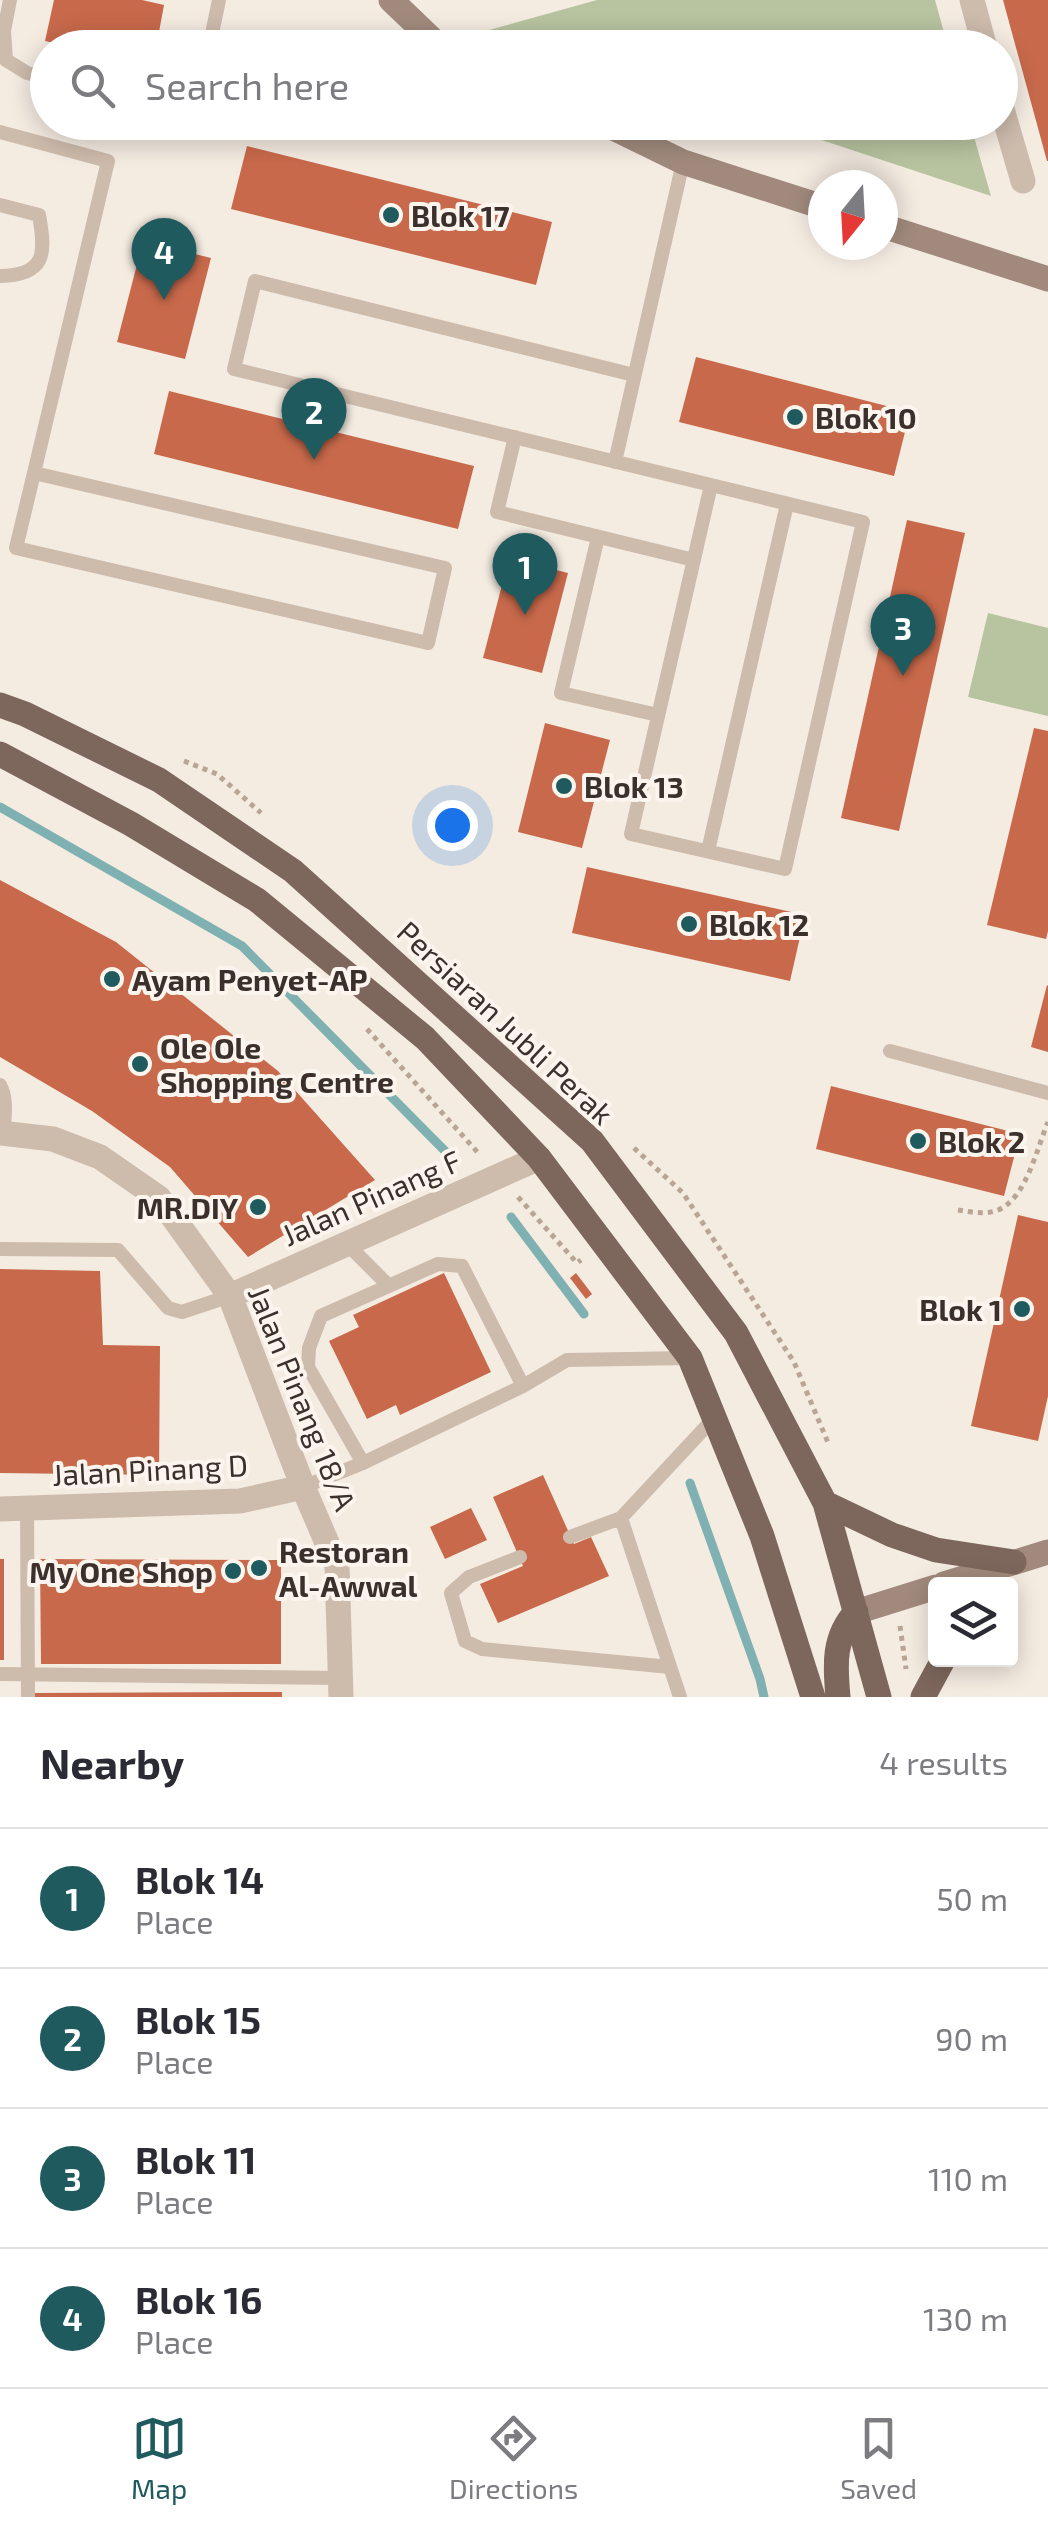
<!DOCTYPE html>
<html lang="en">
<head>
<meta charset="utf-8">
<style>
  :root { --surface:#fff; --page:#f7f7f7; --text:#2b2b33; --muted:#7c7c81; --line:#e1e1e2; --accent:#1f5a5e }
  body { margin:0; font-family:"Exo 2",sans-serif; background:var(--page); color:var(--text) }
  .controls { position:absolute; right:30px; bottom:30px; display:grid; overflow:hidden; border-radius:10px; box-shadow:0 5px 25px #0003 }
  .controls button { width:90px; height:90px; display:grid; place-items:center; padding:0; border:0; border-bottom:2px solid var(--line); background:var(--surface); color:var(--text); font:50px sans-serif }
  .compass { position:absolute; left:808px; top:170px; width:90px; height:90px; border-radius:50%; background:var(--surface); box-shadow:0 5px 25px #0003; rotate:198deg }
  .you { position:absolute; left:452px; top:825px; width:35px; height:35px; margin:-25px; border:8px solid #fff; border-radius:50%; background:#1a73e8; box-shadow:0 0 0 15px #1a73e833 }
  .badge { display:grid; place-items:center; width:65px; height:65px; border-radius:50%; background:var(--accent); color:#fff; font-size:32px; font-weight:700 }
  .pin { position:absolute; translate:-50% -82px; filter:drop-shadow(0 2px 5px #0008) }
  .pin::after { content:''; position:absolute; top:52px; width:35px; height:30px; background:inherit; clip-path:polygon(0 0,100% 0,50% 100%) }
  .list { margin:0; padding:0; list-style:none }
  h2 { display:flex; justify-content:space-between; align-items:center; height:130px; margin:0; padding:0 40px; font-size:42px }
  h2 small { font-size:32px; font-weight:400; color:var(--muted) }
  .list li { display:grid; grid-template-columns:65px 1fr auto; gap:30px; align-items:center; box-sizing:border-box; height:140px; padding:0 40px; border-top:2px solid var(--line) }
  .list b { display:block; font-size:38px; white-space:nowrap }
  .list p { margin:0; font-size:32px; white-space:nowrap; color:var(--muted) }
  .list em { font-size:32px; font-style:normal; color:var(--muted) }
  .icon { flex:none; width:55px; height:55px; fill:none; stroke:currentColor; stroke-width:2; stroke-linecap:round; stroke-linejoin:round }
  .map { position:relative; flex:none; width:1048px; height:1697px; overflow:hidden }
  .search { position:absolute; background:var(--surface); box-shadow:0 5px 25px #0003; left:30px; right:30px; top:30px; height:110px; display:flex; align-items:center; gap:25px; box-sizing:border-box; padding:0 35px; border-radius:55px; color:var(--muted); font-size:38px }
  .sheet { height:690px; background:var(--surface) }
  nav { display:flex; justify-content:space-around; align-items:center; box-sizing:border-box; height:140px; border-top:2px solid var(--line); background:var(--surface); font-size:28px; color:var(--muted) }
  nav a { display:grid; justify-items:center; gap:5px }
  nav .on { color:var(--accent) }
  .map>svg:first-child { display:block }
</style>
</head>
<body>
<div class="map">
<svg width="1048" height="1697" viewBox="0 0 1048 1697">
  <rect width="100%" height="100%" fill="#f4ebe1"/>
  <path fill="#b8c4a0" d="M597 0H935L948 47 543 48 489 30Z
    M770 123H970L991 196Z
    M988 613 1048 628V716L968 697Z"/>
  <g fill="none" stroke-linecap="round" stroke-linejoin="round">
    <path stroke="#7fb0b2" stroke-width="9" d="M0 807 242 946 447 1153
      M511 1217 584 1314
      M690 1483 760 1679 764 1697"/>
  </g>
  <path fill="#c8694b" d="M54 0H142L164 5 156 48H76L45 41Z
    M1003 0H1048V161H1047Z
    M247 146 552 222 536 285 231 209Z
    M143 241 211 258 185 359 117 342Z
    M696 357 910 412 894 476 679 422Z
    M169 391 474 466 458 529 154 454Z
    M907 520 965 533 899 831 841 818Z
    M509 558 568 573 542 673 483 658Z
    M545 723 610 740 582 848 518 832Z
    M1034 728 1048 731V931L1046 939 987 925Z
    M587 867 805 915 790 981 572 933Z
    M0 880 116 942 278 1071 375 1180 248 1257 170 1167 92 1111 0 1057Z
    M1047 985 1048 986V1052L1031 1047Z
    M831 1086 1020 1134 1004 1196 816 1149Z
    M1018 1215 1048 1222V1396L1038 1441 971 1426Z
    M0 1269 100 1271 103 1345 160 1346 159 1475 0 1473Z
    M444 1273 491 1372 400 1415 396 1405 367 1419 329 1341 359 1327 353 1315Z
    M576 1273 592 1294 586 1299 570 1278Z
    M543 1475 574 1544 591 1537 609 1576 498 1623 480 1584 523 1566 493 1497Z
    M471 1508 487 1540 445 1559 430 1527Z
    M0 1559H4V1660H0Z
    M40 1559 281 1560V1664H41Z
    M248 1692H282V1697H35V1693Z"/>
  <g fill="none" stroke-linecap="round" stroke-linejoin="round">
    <path stroke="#b9a596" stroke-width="5" stroke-dasharray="5 5" stroke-linecap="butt" d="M184 761 217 774 261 813
      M367 1029 480 1155
      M634 1148 683 1193 794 1362 829 1445
      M518 1197 577 1263 581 1260
      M958 1210C971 1212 985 1215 998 1210 1026 1199 1037 1148 1048 1122
      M900 1626 906 1669"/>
    <path stroke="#cdbbac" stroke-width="14" d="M10 0 4 31 6 60 27 73 48 78
      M209 48 219 0
      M0 132 108 161 34 473
      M0 205 39 215C46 254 46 275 0 276
      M634 375 255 281 234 369 863 522 785 869 631 834 711 485
      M515 437 497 512 694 560
      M615 462 683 162
      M34 473 445 568 428 643 16 548Z
      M598 537 561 693 658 715
      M708 851 787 504
      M890 1051 1048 1093
      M0 1085C8 1099 4 1118 4 1133
      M347 1244 389 1286
      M0 1249 118 1250 168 1308 182 1312 230 1296
      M363 1463 308 1367 309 1348 321 1316 438 1264 462 1266 523 1386
      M303 1487 363 1463 523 1386 567 1360 689 1358
      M27 1509 28 1697
      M570 1537 621 1518
      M520 1557 469 1577 451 1593 465 1641 482 1649 670 1667
      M0 1674 341 1678
      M680 1697 621 1518 715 1417"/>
    <path stroke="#cdbbac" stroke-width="25" d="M972 0 985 48
      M1000 102 1023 181
      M0 1133 53 1139 100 1157 159 1198 230 1296 303 1487 337 1566 341 1697
      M230 1296 539 1158
      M0 1509 240 1501 303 1487"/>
    <path stroke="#a18a7d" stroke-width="25" d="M391 0 437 44 444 48
      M601 122 683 162 823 207
      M883 226 1048 279
      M944 1584 1048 1552
      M856 1612 936 1587"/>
    <path stroke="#7d675c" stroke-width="25" d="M0 705 25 714 159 780 293 871 592 1141 736 1333 825 1503 879 1697
      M0 754 131 824 257 900 425 1038 539 1158 690 1358 762 1536 813 1697
      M825 1503 892 1535 936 1550 1014 1562
      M838 1697C835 1665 833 1637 856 1612
      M923 1697 943 1660"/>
  </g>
  <g fill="#1f5a5e" stroke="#fbf5ee" stroke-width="4">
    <circle cx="391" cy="215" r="10"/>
    <circle cx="795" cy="417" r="10"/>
    <circle cx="564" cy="786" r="10"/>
    <circle cx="689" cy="924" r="10"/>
    <circle cx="112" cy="979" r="10"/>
    <circle cx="140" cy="1064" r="10"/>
    <circle cx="918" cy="1141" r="10"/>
    <circle cx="258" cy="1207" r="10"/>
    <circle cx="1022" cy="1309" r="10"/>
    <circle cx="259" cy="1568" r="10"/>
    <circle cx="233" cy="1571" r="10"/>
  </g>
  <g text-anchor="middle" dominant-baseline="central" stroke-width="8" stroke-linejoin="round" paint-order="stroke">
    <g font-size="30" font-weight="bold" fill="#3b302b" stroke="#fbf5ee" text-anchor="start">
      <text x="411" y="215">Blok 17</text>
      <text x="815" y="417">Blok 10</text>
      <text x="584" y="786">Blok 13</text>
      <text x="709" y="924">Blok 12</text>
      <text x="132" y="979">Ayam Penyet-AP</text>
      <text x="160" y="1047">Ole Ole<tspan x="160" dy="34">Shopping Centre</tspan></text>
      <text x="938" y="1141">Blok 2</text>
      <text x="238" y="1207" text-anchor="end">MR.DIY</text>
      <text x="1002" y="1309" text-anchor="end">Blok 1</text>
      <text x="279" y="1551">Restoran<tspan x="279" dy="34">Al-Awwal</tspan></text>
      <text x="213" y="1571" text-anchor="end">My One Shop</text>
    </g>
    <g font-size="30" fill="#3b302b" stroke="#fbf5ee">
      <text transform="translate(506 1022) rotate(43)">Persiaran Jubli Perak</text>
      <text transform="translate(371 1197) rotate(-24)">Jalan Pinang F</text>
      <text transform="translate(303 1398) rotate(68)">Jalan Pinang 18/A</text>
      <text transform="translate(150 1469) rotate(-3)">Jalan Pinang D</text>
    </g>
  </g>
</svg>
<div class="controls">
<button><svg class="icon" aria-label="layers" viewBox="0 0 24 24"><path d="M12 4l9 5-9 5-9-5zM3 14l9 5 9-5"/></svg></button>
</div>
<svg class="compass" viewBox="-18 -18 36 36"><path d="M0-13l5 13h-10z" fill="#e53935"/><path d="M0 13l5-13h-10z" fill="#7c7c81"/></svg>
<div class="you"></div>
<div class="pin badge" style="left:525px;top:615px">1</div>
<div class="pin badge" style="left:314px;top:460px">2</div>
<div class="pin badge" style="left:903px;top:676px">3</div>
<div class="pin badge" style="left:164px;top:300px">4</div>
<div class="search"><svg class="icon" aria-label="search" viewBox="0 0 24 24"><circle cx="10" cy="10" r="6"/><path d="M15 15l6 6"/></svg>Search here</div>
</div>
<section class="sheet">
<h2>Nearby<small>4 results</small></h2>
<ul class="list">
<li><span class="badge">1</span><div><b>Blok 14</b><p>Place</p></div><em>50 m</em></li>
<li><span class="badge">2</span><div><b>Blok 15</b><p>Place</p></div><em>90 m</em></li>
<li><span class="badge">3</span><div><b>Blok 11</b><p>Place</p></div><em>110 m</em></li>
<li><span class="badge">4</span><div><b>Blok 16</b><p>Place</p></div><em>130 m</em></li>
</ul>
</section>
<nav>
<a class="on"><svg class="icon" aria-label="map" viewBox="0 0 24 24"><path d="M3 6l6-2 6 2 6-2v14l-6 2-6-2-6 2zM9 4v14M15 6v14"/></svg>Map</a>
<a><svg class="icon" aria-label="directions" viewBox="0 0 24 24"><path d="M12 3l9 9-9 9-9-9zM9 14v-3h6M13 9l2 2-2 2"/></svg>Directions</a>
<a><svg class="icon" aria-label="saved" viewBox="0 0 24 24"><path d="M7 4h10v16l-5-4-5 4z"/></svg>Saved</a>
</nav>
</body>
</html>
